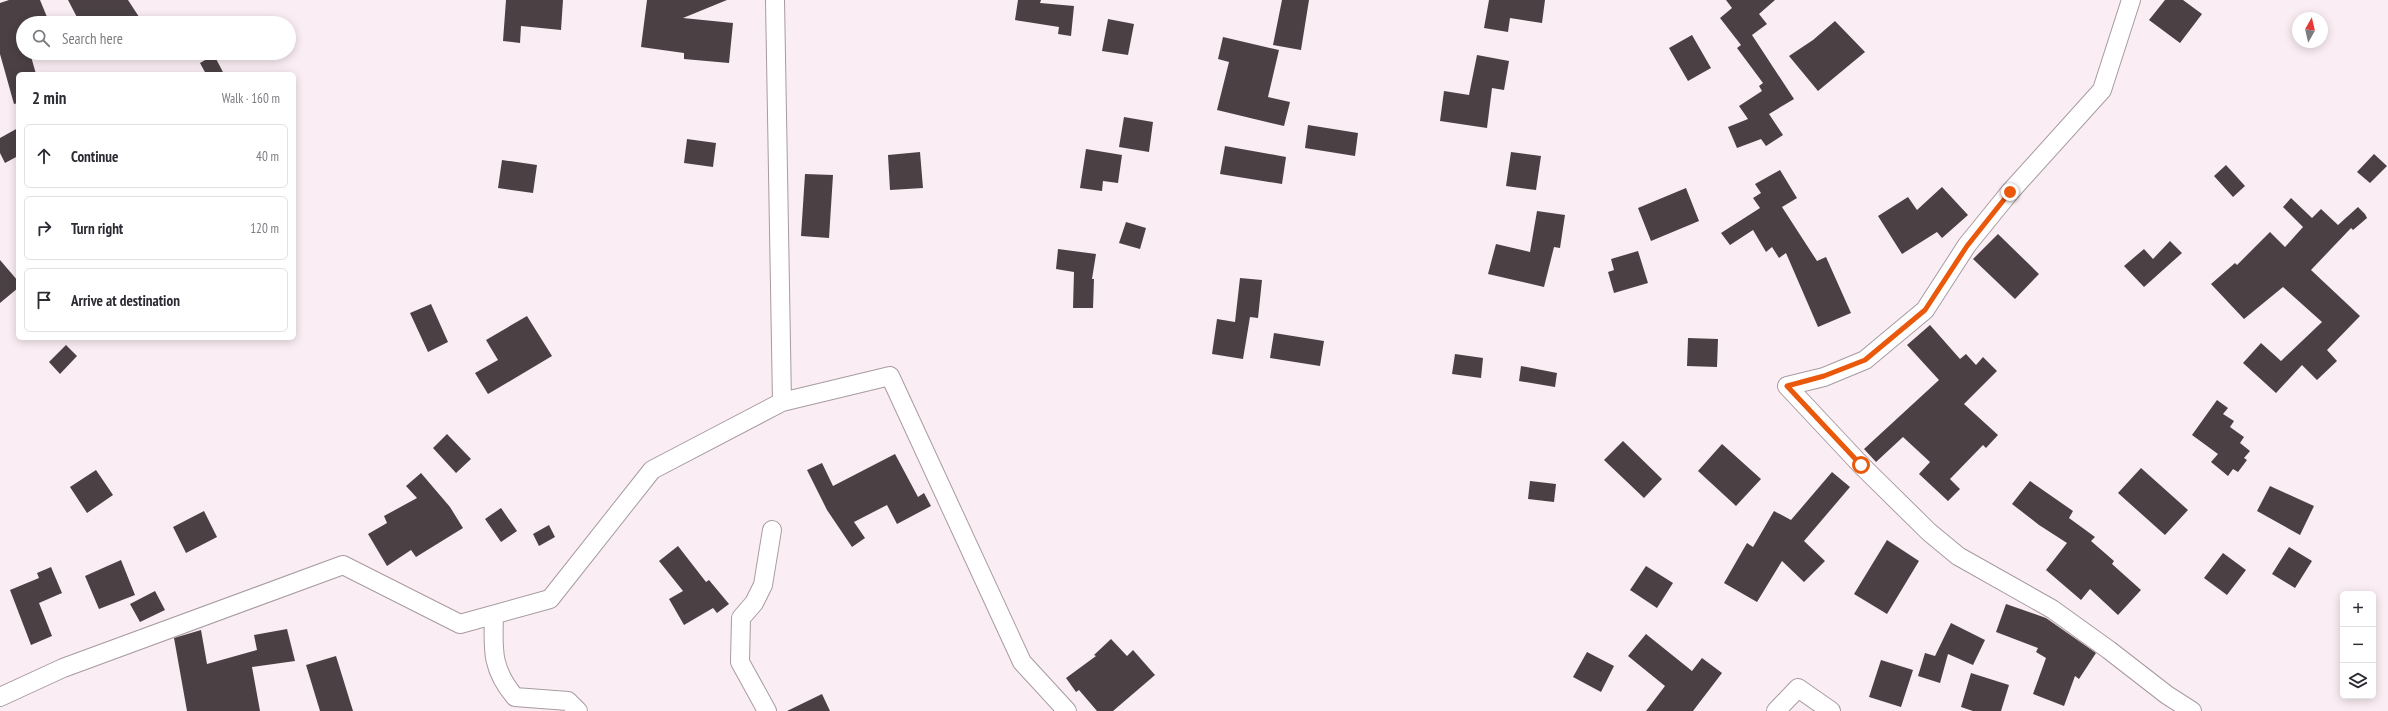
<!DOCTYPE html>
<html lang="en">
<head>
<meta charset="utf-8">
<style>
  :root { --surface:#fff; --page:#f2f2f3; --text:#2b2b33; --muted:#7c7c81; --line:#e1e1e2 }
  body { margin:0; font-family:"PT Sans Narrow",sans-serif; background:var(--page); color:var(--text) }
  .controls { position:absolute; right:12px; bottom:12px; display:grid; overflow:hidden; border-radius:6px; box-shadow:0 2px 10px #0003 }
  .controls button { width:36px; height:36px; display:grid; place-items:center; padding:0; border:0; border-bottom:1px solid var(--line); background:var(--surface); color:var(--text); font:20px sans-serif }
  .compass { position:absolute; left:2292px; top:12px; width:36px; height:36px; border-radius:50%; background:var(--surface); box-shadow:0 2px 10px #0003; rotate:8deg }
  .stop { position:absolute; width:12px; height:12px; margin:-9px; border:3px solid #ea580c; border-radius:50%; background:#fff }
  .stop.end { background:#ea580c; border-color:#fff; box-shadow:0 1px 4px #0008 }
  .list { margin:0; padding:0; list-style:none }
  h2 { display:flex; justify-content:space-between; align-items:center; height:52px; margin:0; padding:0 16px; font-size:17px }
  h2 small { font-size:13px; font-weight:400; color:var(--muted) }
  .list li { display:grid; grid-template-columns:26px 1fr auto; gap:12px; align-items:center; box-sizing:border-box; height:64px; margin:0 8px 8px; padding:0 8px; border:1px solid var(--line); border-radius:6px }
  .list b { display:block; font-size:15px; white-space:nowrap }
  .list em { font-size:13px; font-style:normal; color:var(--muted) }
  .icon { flex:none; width:22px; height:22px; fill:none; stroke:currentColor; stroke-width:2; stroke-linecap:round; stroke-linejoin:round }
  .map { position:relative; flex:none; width:2388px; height:711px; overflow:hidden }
  .search { position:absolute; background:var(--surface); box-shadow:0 2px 10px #0003; left:16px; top:16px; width:280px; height:44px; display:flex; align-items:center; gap:10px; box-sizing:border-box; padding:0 14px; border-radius:22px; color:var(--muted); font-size:15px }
  .panel { position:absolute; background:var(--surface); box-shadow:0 2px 10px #0003; left:16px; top:72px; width:280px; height:268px; border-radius:6px }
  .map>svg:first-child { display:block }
</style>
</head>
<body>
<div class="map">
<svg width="2388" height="711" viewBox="0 0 2388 711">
  <rect width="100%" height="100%" fill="#faedf3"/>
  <path fill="#4b4145" d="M9 0H40L47 17 33 23H23V53H30L36 74H18V103L14 104 0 54V3Z
    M68 0H128L143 23H80Z
    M506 0H563L561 30 521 26 520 43 503 41Z
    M647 0H727L683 18 733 23 729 63 684 59V53L641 47Z
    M1018 0H1041L1040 3 1074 6 1071 36 1058 34 1059 27 1015 20Z
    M1282 0H1309L1301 50 1273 45Z
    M1489 0H1545L1542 23 1510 18 1508 32 1484 28Z
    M1726 0H1775L1759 14 1767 24 1752 35 1794 99 1769 114 1783 135 1766 146 1761 139 1737 148 1728 127 1748 119 1739 106 1762 91 1759 86 1763 83 1737 48 1741 45 1720 18 1732 8Z
    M2165 0H2183L2202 14 2180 43 2149 20Z
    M1108 19 1134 24 1128 55 1102 51Z
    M1835 21 1865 52 1818 91 1789 56 1813 40Z
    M1692 35 1711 68 1688 81 1669 48Z
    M1223 37 1279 50 1268 97 1290 102 1284 126 1217 110 1229 62 1218 59Z
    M214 55 224 74H206L200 63Z
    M1477 55 1509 61 1504 90 1492 88 1487 128 1440 121 1444 91 1469 95Z
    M1124 117 1153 122 1149 152 1119 147Z
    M1308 125 1358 133 1355 156 1305 148Z
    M18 128V156L5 163 0 153V138Z
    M687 139 716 143 713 167 684 163Z
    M1225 146 1286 157 1282 184 1220 174Z
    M1086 149 1122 155 1118 183 1103 181 1102 191 1080 188Z
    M920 152 923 188 890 190 888 155Z
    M1511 152 1541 156 1536 190 1506 186Z
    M2374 154 2387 166 2370 183 2357 172Z
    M502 160 537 165 533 193 498 188Z
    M2226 165 2245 186 2233 197 2214 176Z
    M1780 170 1797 198 1782 207 1817 261 1826 257 1851 313 1818 327 1786 253 1779 258 1772 247 1766 252 1753 230 1730 245 1721 233 1760 208 1753 198 1761 193 1755 184Z
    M805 174 833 175 829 238 801 236Z
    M1942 187 1968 215 1942 238 1937 232 1902 254 1878 216 1908 197 1917 210Z
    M1686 188 1699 221 1651 241 1638 208Z
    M2291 198 2312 218 2321 209 2338 225 2358 207 2365 214 2367 218 2353 230 2351 228 2311 270 2360 316 2327 350 2337 361 2317 380 2302 365 2276 393 2243 363 2261 343 2281 361 2322 322 2283 287 2244 319 2211 284 2235 263 2237 265 2270 232 2285 247 2303 227 2283 207Z
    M1537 211 1565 215 1560 248 1554 247 1544 287 1488 274 1496 244 1530 252Z
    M1126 222 1146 228 1140 249 1119 243Z
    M1998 234 2039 274 2015 299 1973 259Z
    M2170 241 2182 253 2144 287 2124 266 2144 249 2153 259Z
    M1058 249 1096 254 1092 279H1094L1093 308H1073L1074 272 1056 269Z
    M1638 251 1648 283 1614 293 1608 272 1614 270 1611 259Z
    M0 260 18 281V288L0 303Z
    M1240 278 1262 280 1258 318 1250 317 1243 359 1212 354 1217 319 1235 322Z
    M431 304 448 342 428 352 410 313Z
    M527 316 552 356 488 394 475 373 498 360 486 340Z
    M1930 325 1960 359 1966 354 1976 365 1983 357 1997 371 1964 404 1998 435 1986 448 1983 445 1950 479 1960 489 1948 501 1919 474 1930 462 1903 437 1876 462 1864 449 1939 380 1907 345Z
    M1274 333 1324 341 1320 366 1270 358Z
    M1688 338 1718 339 1717 367 1687 366Z
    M66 345 77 356 60 374 49 362Z
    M1455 354 1483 358 1481 378 1452 374Z
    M1521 366 1557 373 1555 387 1519 381Z
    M2217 400 2228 408 2223 414 2234 421 2230 427 2244 437 2240 443 2250 451 2244 458 2247 460 2238 472 2233 469 2228 476 2211 462 2218 454 2192 435Z
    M447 434 471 459 456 473 433 448Z
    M1623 441 1662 479 1644 498 1604 460Z
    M1722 444 1761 479 1736 506 1698 471Z
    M895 454 918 497 924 493 931 506 897 524 887 505 854 522 865 538 852 547 827 510 807 470 822 463 833 486Z
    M2141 468 2188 510 2165 535 2118 493Z
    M96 470 113 495 87 513 70 487Z
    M1832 472 1850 487 1804 541 1825 561 1804 582 1782 561 1757 602 1724 583 1747 543 1753 547 1774 511 1791 520Z
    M421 473 450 507 463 528 416 557 411 550 387 566 368 534 387 523 384 516 417 498 406 486Z
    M1530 481 1556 484 1554 502 1528 499Z
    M2030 481 2073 511 2069 518 2095 537 2091 541 2114 561 2112 564 2141 590 2118 615 2090 589 2081 600 2046 570 2067 543 2039 525 2012 504Z
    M2270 486 2314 506 2300 535 2257 511Z
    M501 508 517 531 501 542 485 519Z
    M204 511 217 537 186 553 173 527Z
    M549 525 555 537 539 546 533 534Z
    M1887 540 1919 561 1887 614 1854 594Z
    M678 546 706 582 709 580 729 604 717 613 713 608 684 625 669 599 683 591 659 561Z
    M2289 547 2312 561 2295 588 2272 574Z
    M2223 553 2246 570 2227 595 2204 578Z
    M121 560 135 595 99 609 85 576Z
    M1646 566 1673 583 1657 608 1630 590Z
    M51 567 62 593 39 603 52 636 31 645 10 590 39 578 37 573Z
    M155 591 165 610 140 622 130 604Z
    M2006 604 2046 618 2096 653 2079 679 2075 676 2064 706 2033 694 2046 658 2036 652 2038 648 1996 632Z
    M1951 623 1985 640 1973 665 1948 654 1940 683 1918 676 1925 653 1935 656Z
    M287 629 295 661 252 667 260 711H187L174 638 201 630 207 664 257 650 254 635Z
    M1646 634 1692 671 1702 658 1722 673 1693 711H1646L1665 686 1628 656Z
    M1111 639 1127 656 1133 650 1155 675 1113 711H1097L1079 690 1076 692 1066 678 1096 656 1094 655Z
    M1587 652 1614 666 1601 692 1573 677Z
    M336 656 353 711H320L306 665Z
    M1881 660 1913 670 1901 707 1869 697Z
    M1971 673 2009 685 2001 711H1973L1961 707Z
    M822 694 830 711H787Z"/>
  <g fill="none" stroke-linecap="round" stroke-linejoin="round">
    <defs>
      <path id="minor" d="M2131 0 2102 90 2010 192 1967 245 1925 310 1865 360 1824 377 1787 386 1861 465 1929 532 1958 556 2052 609 2109 650 2167 695 2192 711
        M782 402 890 376 1022 662 1067 711
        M494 615C493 649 491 669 515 697L568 701 578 711
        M0 697 63 668 343 565 460 624 550 599 652 470 782 402 775 0
        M767 711 740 662 741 618 754 603 763 585 772 530
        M1776 711 1798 688 1831 711"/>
    </defs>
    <use href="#minor" stroke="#a79ba0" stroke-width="20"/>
    <use href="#minor" stroke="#fff" stroke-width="18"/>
  </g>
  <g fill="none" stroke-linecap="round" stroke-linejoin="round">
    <path stroke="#ea580c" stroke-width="5" d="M1861 465 1787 386 1824 376 1865 360 1925 310 1967 246 2010 192"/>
  </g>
</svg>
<div class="controls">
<button>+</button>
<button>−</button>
<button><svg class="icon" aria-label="layers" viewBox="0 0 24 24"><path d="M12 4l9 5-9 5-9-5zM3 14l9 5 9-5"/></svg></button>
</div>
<svg class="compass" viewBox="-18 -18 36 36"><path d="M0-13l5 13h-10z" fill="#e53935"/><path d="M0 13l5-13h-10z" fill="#7c7c81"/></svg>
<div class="stop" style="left:1861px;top:465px"></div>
<div class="stop end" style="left:2010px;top:192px"></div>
<div class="search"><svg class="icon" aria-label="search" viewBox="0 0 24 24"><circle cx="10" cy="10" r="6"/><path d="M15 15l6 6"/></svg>Search here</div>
<section class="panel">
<h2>2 min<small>Walk · 160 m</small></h2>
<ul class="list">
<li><svg class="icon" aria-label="ahead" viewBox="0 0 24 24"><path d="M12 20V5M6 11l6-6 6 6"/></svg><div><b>Continue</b></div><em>40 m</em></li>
<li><svg class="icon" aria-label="right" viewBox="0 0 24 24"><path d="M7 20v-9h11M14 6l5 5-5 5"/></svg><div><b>Turn right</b></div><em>120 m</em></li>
<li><svg class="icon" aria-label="arrive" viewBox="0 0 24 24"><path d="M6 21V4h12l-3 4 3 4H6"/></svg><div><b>Arrive at destination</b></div></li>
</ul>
</section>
</div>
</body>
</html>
